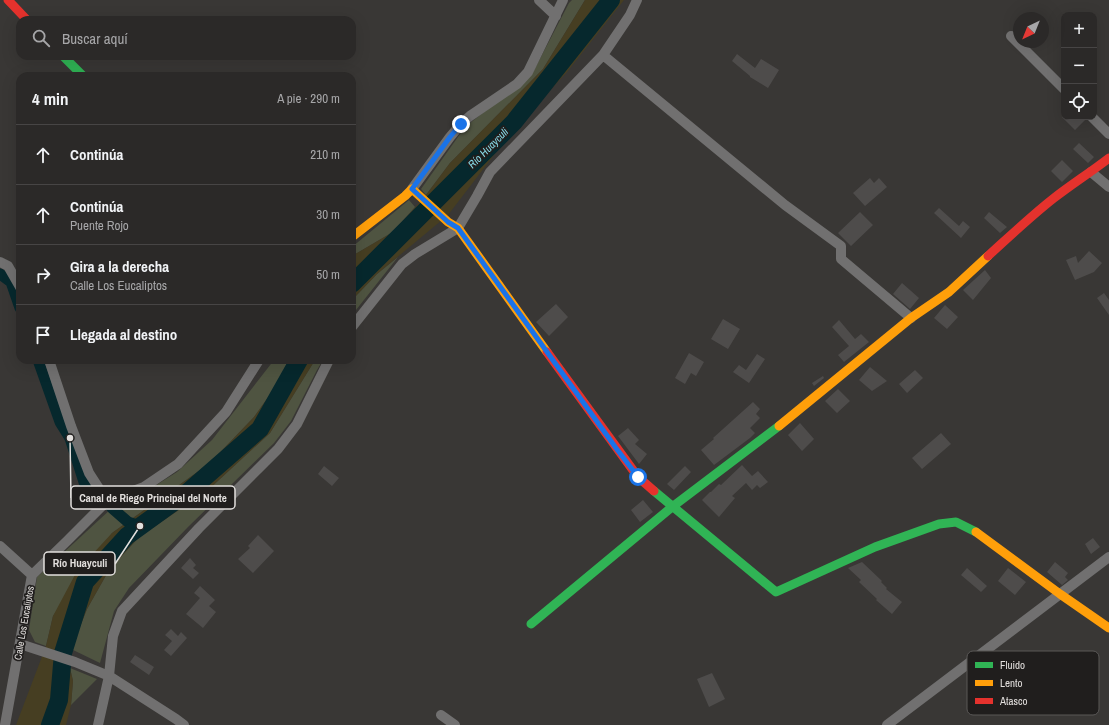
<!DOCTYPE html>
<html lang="es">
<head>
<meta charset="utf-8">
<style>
  :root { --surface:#2b2928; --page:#333130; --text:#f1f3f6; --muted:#a6a6a8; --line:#474545 }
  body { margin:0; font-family:"Archivo Narrow",sans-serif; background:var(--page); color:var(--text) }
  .controls { position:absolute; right:12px; top:12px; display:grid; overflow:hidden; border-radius:8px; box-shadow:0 4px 16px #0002 }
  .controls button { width:36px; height:36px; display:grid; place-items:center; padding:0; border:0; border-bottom:1px solid var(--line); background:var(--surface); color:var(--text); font:20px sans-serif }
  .compass { position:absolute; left:1013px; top:12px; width:36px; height:36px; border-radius:50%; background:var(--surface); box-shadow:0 4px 16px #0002; rotate:223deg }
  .stop { position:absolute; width:12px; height:12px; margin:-9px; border:3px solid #1a73e8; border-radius:50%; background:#fff }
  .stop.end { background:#1a73e8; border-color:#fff; box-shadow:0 1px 4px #0008 }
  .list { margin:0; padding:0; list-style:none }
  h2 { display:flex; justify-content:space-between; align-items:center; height:52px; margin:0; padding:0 16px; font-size:17px }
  h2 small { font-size:13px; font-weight:400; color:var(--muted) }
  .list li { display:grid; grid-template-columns:26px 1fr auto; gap:12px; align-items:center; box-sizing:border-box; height:60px; padding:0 16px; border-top:1px solid var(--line) }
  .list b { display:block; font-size:15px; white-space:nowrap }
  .list p { margin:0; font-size:13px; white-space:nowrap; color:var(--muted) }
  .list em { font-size:13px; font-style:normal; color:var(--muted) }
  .icon { flex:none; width:22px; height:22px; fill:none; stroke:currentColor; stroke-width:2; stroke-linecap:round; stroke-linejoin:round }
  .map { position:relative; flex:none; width:1109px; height:725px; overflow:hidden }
  .search { position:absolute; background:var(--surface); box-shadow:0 4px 16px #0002; left:16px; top:16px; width:340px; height:44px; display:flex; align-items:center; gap:10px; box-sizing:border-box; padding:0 14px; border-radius:12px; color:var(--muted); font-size:15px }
  .panel { position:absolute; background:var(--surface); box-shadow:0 4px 16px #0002; left:16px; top:72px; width:340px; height:292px; border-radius:12px }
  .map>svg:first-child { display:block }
</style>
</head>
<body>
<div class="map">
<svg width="1109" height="725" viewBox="0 0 1109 725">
  <rect width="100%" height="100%" fill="#393735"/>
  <path fill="#4f5441" d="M572 0H585L543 69 450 163 426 195 421 189 465 127 532 74 569 3Z
    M409 200 415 207 393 232 352 256V247Z
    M398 257 352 315V300L377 274Z
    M274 360H291L282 378 254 417 210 463 112 533 53 616 46 646 35 642 29 630 37 577 112 508 139 496 177 472 212 440Z
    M315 360H323L317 370 291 421 274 443 188 527 129 588 114 611 100 663 71 649 87 609 109 570 139 537 208 490 270 433Z
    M70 668 97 679 71 705 73 681Z"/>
  <path fill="#463e22" d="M585 0H624L567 72 511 133 448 215 377 274 352 300V256L393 232 426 195 450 163 543 69Z
    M291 360H315L270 433 208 490 139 537 109 570 87 609 71 649 70 668 73 681 71 705 66 725H16L46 646 53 616 77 571 112 533 210 463 254 417 282 378Z"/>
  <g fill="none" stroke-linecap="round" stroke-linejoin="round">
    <path stroke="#06282d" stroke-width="11" d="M0 274 11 282 20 308
      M38 360 60 422 70 438 84 482 107 501 112 508 128 522 140 526"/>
    <path stroke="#06282d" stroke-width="18" d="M352 284 514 122 611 0
      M50 725 59 700 63 653 85 582 127 536 189 491 260 429 299 360"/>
  </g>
  <path fill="#4e4c4b" d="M737 54 755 68 761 59 779 70 768 88 750 77V76L732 61Z
    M1062 117H1086V119L1075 130Z
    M1079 143 1094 157 1088 163 1073 149Z
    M1062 160 1073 171 1062 182 1051 171Z
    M870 178 874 183 879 178 887 187 865 206 853 193Z
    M939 208 959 226 963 221 970 227 961 238 934 213Z
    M860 212 873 225 851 246 838 233Z
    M989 212 1007 227 1000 233 984 218Z
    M1089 251 1102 263 1094 272 1075 280 1066 260 1076 256 1078 263Z
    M985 270 991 278 973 300 963 290Z
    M902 283 919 298 910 309 893 294Z
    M1104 293 1109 300V315L1097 298Z
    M556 304 568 317 549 336 536 322Z
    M945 305 958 317 947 329 934 318Z
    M723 319 740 329 728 349 711 339Z
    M839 320 855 339 861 334 869 342 844 362 838 355 849 346 832 327Z
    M689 353 704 362 696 376 691 373 685 384 675 378Z
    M757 354 765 359 749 383 733 372 739 365 746 370Z
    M870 367 887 381 872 391 859 380Z
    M915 370 923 378 907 393 899 384Z
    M823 376 824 378 814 386 812 383Z
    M838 389 850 401 837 413 825 401Z
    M753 402 760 409 756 414 760 418 750 428 755 433 750 438 714 465 701 450 714 439 713 438Z
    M800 423 814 439 802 451 788 435Z
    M628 428 639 440 635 444 647 454 639 464 618 436Z
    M941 433 951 444 922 469 912 458Z
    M742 465 752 476 758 471 768 482 760 488 757 485 752 490 746 483 732 496 735 498 719 517 702 500 710 492H711L719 484 721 485Z
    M324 466 339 478 332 486 318 474Z
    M685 466 691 472 674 490 667 484Z
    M643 500 653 512 640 522 631 510Z
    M258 535 274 551 253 573 238 559 250 548 248 546Z
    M1093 538 1100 547 1091 554 1085 544Z
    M190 558 196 565 193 568 199 573 193 579 181 568Z
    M862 562 882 581 881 582 887 588 886 589 902 602 892 614 876 600 877 599 859 582 861 580 848 568Z
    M1055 562 1068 573 1065 577 1068 580 1062 585 1047 572Z
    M967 568 987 586 981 592 961 575Z
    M1008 568 1026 582 1015 595 998 581Z
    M200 586 215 600 209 606 216 612 203 628 186 614 200 598 194 593Z
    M171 629 178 636 181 632 187 638 171 656 164 650 172 641 165 635Z
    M135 655 154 667 149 675 130 662Z
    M712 673 725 699 709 707 697 679Z"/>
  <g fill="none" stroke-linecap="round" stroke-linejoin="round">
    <path stroke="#717070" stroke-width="10" d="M539 0 556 16
      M1011 36 1064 89
      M603 55 785 205 841 246V259L911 318
      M1092 117 1109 134
      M1091 172 1109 187
      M412 189 450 137 461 124 470 116 517 84 528 72 563 0
      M0 262 8 266 20 287
      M352 327 402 264 415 254 458 228 477 196 490 172 603 55 630 15 637 0
      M49 360 71 426 89 473 107 501
      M0 546 32 575
      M20 644 75 662 109 676 176 719 184 725
      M441 715 455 725
      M5 725 32 575 67 541 107 501 144 487 178 464 226 412 259 360
      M98 725 109 676 113 636 122 611 199 528 278 449 297 424 329 360
      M887 725 1109 557"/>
    <path stroke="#30b455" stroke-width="9" d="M63 56 83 76
      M654 491 776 592 875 547 939 524 956 522 976 532
      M531 624 672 507 779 426"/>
    <path stroke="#ff9f0a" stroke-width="9" d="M352 237 405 196 412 189 448 222 458 228 547 352
      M779 426 911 318 949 292 988 256
      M976 532 1060 594 1109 628"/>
    <path stroke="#e5322d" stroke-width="9" d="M8 0 27 20
      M988 256C1010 236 1031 216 1054 198 1072 184 1091 172 1109 158
      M547 352 638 477 654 491"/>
  </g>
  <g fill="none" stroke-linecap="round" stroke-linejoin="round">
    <path stroke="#1a73e8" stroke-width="5" d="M461 124 450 137 412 189 448 222 458 228 616 448 638 477"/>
  </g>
  <g text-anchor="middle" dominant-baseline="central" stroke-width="3.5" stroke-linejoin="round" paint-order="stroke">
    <g font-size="10" fill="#e2dfdd" stroke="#201e1d">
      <text transform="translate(24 623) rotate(-80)">Calle Los Eucaliptos</text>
    </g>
    <g font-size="11" font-style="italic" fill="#88dbe8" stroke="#201e1d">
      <text transform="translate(488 148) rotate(-45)">Río Huayculi</text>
    </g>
  </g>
  <rect x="967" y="651" width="132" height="64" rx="6" fill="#201e1d" stroke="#5a5857" stroke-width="1"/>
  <rect x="975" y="662" width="18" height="6" fill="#30b455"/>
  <rect x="975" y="680" width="18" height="6" fill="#ff9f0a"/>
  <rect x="975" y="698" width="18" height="6" fill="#e5322d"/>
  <g font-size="11" fill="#e2dfdd">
    <text x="1000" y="669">Fluido</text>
    <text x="1000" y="687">Lento</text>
    <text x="1000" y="705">Atasco</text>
  </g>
  <path fill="none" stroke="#e2dfdd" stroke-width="1.5" d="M70 438L71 498M140 526L115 564"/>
  <g fill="#e2dfdd" stroke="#201e1d" stroke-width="1.5">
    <circle cx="70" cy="438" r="4"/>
    <circle cx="140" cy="526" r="4"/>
  </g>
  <g fill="#201e1d" stroke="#e2dfdd" stroke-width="1.5">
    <rect x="71" y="486" width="164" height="23" rx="4"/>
    <rect x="44" y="552" width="71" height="23" rx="4"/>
  </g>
  <g font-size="11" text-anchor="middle" font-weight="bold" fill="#e2dfdd">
    <text x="153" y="502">Canal de Riego Principal del Norte</text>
    <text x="80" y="567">Río Huayculi</text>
  </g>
</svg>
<div class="controls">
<button>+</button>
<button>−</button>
<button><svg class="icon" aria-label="locate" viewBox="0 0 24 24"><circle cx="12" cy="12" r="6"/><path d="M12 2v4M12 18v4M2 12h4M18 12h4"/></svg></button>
</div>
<svg class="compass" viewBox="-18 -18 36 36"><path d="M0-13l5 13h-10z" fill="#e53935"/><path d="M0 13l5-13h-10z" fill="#a6a6a8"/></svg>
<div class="stop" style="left:638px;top:477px"></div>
<div class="stop end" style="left:461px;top:124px"></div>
<div class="search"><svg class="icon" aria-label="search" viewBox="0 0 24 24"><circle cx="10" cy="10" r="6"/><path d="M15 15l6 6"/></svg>Buscar aquí</div>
<section class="panel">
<h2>4 min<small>A pie · 290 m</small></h2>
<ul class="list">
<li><svg class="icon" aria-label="ahead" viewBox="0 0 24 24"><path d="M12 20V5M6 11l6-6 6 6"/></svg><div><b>Continúa</b></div><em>210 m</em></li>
<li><svg class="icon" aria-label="ahead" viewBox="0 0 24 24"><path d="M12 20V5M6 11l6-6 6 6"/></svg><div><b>Continúa</b><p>Puente Rojo</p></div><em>30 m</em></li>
<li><svg class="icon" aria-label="right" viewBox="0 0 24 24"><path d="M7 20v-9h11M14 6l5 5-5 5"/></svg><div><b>Gira a la derecha</b><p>Calle Los Eucaliptos</p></div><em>50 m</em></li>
<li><svg class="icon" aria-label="arrive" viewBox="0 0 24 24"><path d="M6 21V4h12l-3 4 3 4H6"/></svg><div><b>Llegada al destino</b></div></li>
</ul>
</section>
</div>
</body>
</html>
